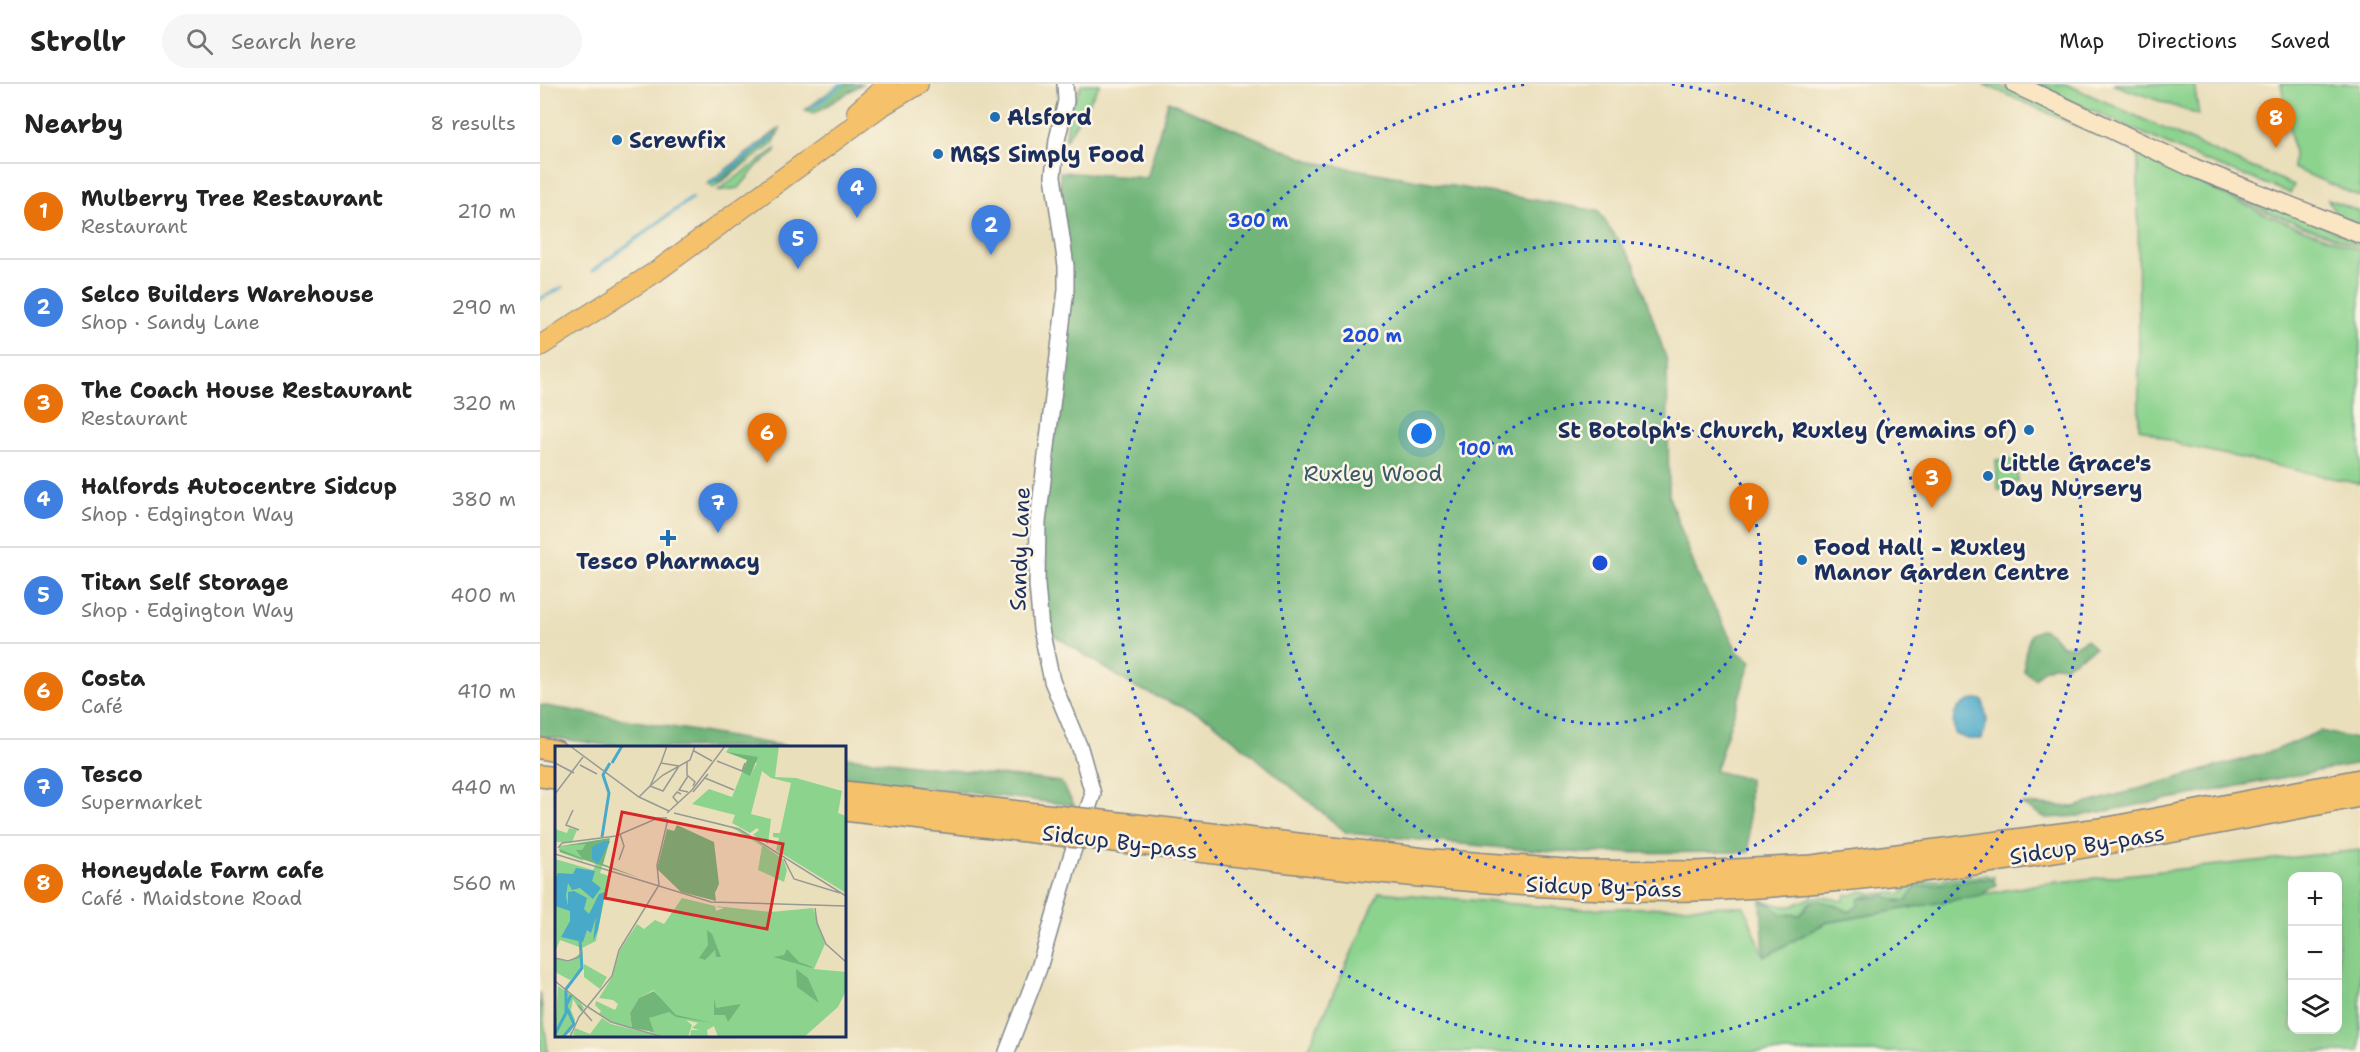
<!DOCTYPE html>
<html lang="en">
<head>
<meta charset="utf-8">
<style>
  :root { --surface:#fff; --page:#f6f6f6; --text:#222; --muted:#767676; --line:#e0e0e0; --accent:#1f6fb2 }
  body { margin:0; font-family:"Shantell Sans",sans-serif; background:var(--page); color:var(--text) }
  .controls { position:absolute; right:18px; bottom:18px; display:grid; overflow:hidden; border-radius:12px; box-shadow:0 6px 24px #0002 }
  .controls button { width:54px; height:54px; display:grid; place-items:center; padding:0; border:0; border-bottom:2px solid var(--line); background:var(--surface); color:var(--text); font:30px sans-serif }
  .you { position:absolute; left:882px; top:350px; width:21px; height:21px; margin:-15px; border:4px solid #fff; border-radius:50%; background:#1a73e8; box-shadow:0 0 0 9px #1a73e833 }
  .badge { display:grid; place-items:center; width:39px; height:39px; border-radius:50%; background:var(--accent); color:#fff; font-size:20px; font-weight:700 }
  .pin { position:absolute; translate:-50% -50px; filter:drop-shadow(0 2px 3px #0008) }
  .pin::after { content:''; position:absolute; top:32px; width:21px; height:18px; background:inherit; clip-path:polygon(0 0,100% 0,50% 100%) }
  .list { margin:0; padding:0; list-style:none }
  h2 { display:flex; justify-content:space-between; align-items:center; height:78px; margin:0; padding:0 24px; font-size:26px }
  h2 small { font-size:20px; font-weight:400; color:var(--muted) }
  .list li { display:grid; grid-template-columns:39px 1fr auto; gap:18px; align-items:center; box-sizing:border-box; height:96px; padding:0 24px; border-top:2px solid var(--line) }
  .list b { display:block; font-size:22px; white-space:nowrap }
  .list p { margin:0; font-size:20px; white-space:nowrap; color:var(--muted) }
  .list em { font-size:20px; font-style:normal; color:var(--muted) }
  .icon { flex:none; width:33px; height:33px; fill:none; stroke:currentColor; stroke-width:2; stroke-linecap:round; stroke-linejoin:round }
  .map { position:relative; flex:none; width:1820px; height:968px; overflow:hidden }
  header { display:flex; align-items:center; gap:36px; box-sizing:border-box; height:84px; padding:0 30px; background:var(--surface); border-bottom:2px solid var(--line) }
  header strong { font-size:28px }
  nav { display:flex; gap:33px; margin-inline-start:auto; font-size:21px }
  .search { width:420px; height:54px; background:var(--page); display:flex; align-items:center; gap:15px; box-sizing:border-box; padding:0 21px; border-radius:33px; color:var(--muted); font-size:22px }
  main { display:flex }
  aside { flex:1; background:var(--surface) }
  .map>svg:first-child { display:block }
</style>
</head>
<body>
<header>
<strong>Strollr</strong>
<div class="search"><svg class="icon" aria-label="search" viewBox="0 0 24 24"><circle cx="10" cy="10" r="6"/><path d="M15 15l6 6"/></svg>Search here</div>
<nav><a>Map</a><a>Directions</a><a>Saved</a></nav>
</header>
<main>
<aside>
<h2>Nearby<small>8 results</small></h2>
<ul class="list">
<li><span class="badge" style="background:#e8710a">1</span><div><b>Mulberry Tree Restaurant</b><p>Restaurant</p></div><em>210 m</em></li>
<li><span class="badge" style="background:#3f7fe0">2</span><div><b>Selco Builders Warehouse</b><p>Shop · Sandy Lane</p></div><em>290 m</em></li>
<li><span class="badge" style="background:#e8710a">3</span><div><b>The Coach House Restaurant</b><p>Restaurant</p></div><em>320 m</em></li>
<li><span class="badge" style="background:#3f7fe0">4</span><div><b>Halfords Autocentre Sidcup</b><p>Shop · Edgington Way</p></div><em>380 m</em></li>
<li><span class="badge" style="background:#3f7fe0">5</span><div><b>Titan Self Storage</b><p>Shop · Edgington Way</p></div><em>400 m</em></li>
<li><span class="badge" style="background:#e8710a">6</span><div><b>Costa</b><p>Café</p></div><em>410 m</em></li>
<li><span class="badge" style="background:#3f7fe0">7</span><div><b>Tesco</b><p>Supermarket</p></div><em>440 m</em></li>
<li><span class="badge" style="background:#e8710a">8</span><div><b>Honeydale Farm cafe</b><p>Café · Maidstone Road</p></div><em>560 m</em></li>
</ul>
</aside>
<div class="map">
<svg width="1820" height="968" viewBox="0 0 1820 968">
  <rect width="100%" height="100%" fill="#fcf5e5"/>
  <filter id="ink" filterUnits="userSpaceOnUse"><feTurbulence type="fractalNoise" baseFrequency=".0167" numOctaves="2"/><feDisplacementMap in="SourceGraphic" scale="12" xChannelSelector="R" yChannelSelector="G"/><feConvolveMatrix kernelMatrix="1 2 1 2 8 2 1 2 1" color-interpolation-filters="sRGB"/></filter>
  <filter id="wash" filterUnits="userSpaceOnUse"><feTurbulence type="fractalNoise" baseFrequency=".008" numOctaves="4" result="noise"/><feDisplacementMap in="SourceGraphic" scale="24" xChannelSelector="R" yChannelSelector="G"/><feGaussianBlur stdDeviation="1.35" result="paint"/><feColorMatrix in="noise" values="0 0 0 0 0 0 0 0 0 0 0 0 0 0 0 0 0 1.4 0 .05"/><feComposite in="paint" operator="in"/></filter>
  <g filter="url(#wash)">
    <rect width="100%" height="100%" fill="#eadfbb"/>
    <path fill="#8cd38e" stroke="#548176" stroke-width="1.5" fill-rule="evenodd" d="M542 0H560L525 57 530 26Z
      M1443 0H1456L1820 158V163L1730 129 1615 77 1729 132 1820 166V400L1641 361 1599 344 1598 69Z
      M1493 0H1526L1680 70 1754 101 1750 109 1658 74Z
      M1572 0H1654L1659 31Z
      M1741 0H1820V113L1753 84 1754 69Z
      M241 43 233 60 173 104 167 100Z
      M236 65 235 69 217 82 199 104 177 107Z
      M1788 115 1820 128V141L1796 132Z
      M1468 375 1476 379 1478 398 1463 399V406H1458L1456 376Z
      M1820 766V968H767L839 808 1031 825 1204 822 1224 873 1285 839 1500 800ZM1752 792H1798V946H1752Z
      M1443 791 1454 793V796L1442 795 1376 804 1366 817 1327 812 1319 815 1318 822 1309 828C1301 824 1277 812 1269 819 1266 821 1264 828 1260 831L1241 830 1231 821 1221 816 1244 822H1252L1272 813H1285L1303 817 1306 810 1311 811 1322 807 1332 810 1347 809 1361 810 1374 799Z
      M0 908 8 968H0Z"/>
    <path fill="#71b579" stroke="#46726c" stroke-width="1.5" d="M300 0H322L275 29 265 26Z
      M628 17 773 78 1058 127 1094 179 1127 277 1129 413 1159 494 1198 568 1211 577 1175 687 1209 695V768L1046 769 964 764 807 749 669 635 595 603 503 544 500 438 526 231 520 88 607 94Z
      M236 48V53L179 98H175V95Z
      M1502 545 1513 551 1522 562 1533 563 1546 556 1555 564 1525 582 1515 581 1503 586 1495 595 1484 587C1483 576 1487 560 1491 550Z
      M0 621 250 663 87 664 0 652Z
      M1780 647 1820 656V679L1539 732 1506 734 1481 720 1534 723 1736 666Z
      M305 673 521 698 534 721 305 694Z
      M1442 795 1454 796 1456 801 1441 811 1285 839 1224 873 1221 816 1231 821 1241 830 1260 831C1264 828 1266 821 1269 819 1277 813 1301 823 1309 828L1318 822 1319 815C1327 812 1336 815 1344 811L1357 817H1366L1376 803Z"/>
    <path fill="#49a9c8" stroke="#326c93" stroke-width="1.5" d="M1436 615 1443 616 1447 637 1442 655H1427L1415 650C1410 630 1416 620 1436 615Z"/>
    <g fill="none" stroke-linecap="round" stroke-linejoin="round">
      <path stroke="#49a9c8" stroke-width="3" d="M273 23 302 0
        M171 99 233 53
        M52 187 152 114
        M0 215 23 203"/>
    </g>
  </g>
  <g filter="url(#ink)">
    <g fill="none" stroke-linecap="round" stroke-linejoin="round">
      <defs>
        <path id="tertiary" d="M467 968 499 884 531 773 553 710 540 664 512 597 501 545 497 501 498 438 526 206V182L513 92 517 56 526 17 525 0"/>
        <path id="secondary" d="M1475 0 1654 84 1820 150"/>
        <path id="primary" d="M317 28 348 0
          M0 262 117 187 340 23 378 0"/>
        <path id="trunk" d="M0 664 16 667
          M0 692 16 694
          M304 708 533 734
          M304 726 529 752
          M554 736 894 776 1038 787 1155 788 1272 782 1568 744 1820 696
          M548 754C687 770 825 789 964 799 1028 804 1093 808 1157 806 1381 798 1601 754 1820 712"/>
      </defs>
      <use href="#tertiary" stroke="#82878c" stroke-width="18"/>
      <use href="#secondary" stroke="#82878c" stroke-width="21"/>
      <use href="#primary" stroke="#82878c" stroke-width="22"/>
      <use href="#trunk" stroke="#82878c" stroke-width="24"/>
      <use href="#tertiary" stroke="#fff" stroke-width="15"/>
      <use href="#secondary" stroke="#fbe6c4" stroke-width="18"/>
      <use href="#primary" stroke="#f5c16b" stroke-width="20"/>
      <use href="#trunk" stroke="#f5c16b" stroke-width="21"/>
      <defs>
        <path id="trunk-bridge" d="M533 734 554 736
          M529 752 548 754"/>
      </defs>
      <use href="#trunk-bridge" stroke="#82878c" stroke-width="24" stroke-linecap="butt"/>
      <use href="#trunk-bridge" stroke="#f5c16b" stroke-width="21"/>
    </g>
  </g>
  <g fill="none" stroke="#1d4ed8" stroke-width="3" stroke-dasharray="3 6">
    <circle cx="1060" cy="479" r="161"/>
    <circle cx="1060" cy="479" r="322"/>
    <path d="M1132 0A484 484 0 1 1 988 0"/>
  </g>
  <g fill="#1f6fb2" stroke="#fcf5e5" stroke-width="2">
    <circle cx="455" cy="33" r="6"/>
    <circle cx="77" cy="56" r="6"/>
    <circle cx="398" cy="70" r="6"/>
    <circle cx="1489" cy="346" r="6"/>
    <circle cx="1448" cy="392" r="6"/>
    <path d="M125 445h6v6h6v6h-6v6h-6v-6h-6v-6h6z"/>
    <circle cx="1262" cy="476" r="6"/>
  </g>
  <g text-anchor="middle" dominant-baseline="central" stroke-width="5" stroke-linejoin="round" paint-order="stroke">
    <g font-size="22" font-weight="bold" fill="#1b2f5e" stroke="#fcf5e5" text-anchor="start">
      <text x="467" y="33">Alsford</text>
      <text x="89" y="56">Screwfix</text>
      <text x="410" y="70">M&amp;S Simply Food</text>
      <text x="1477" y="346" text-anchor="end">St Botolph's Church, Ruxley (remains of)</text>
      <text x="1460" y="379">Little Grace's<tspan x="1460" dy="25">Day Nursery</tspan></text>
      <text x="1274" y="463">Food Hall - Ruxley<tspan x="1274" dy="25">Manor Garden Centre</tspan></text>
      <text x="128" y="477" text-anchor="middle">Tesco Pharmacy</text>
    </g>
    <g font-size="22" fill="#37586a" stroke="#fcf5e5">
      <text x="833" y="389">Ruxley Wood</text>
    </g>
    <g font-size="22" fill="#1b2f5e" stroke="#fcf5e5">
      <text transform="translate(480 465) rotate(-88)">Sandy Lane</text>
      <text transform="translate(580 758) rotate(7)">Sidcup By-pass</text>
      <text transform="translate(1547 761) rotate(-9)">Sidcup By-pass</text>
      <text transform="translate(1064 803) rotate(2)">Sidcup By-pass</text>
    </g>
  </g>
  <g transform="translate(15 662)">
    <rect width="291" height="291" fill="#eadfbb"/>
    <path d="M175 0H224L220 31 241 32 287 45 283 67 291 70V147L221 104 224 92 218 91V87H225L236 37 216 32 207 25 196 68 216 73 213 98 198 89 204 84 202 82 195 87 177 77 180 69 137 58 154 43 177 51 187 26 195 29 202 17 171 6ZM144 72 167 78 182 83 193 89 228 113 232 124 229 136 203 124 207 100 176 81ZM14 82 22 84 17 96H0V83L12 87ZM55 95 45 127 54 130 41 195 27 202 5 194 0 206V113L38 124 41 119 25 106 28 115 5 106 4 100 33 97 28 103ZM127 152 160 160 161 165 169 162 163 161 161 160 216 166 258 162 270 198 259 223 291 226V245L283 261 249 291H163L159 280 152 284 153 291H135L136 284H144L137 282 143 277 131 274 137 279 133 291H26L18 289 20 282 35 288 47 272 56 278 105 290 95 286 93 272 114 265 99 244 84 252 75 267 77 282 56 276 44 268 46 265 40 259 41 255 60 264 63 258 58 254 44 252 57 231 65 204 82 178 89 183 100 174 109 178ZM28 205 26 223 15 234 0 226V212L14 216ZM29 218 52 231 45 243 29 231ZM3 240 25 255 29 262 26 266 18 253 16 264 20 274 15 288 13 284 8 291H0Z" fill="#8cd38e"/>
    <path d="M171 6 203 11 195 30 187 26 192 14ZM122 79 159 96 164 138 160 147 161 155 126 146 102 123 112 83 119 85ZM55 92 48 118 85 132 5 106 4 103 27 112 21 104H27L31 98 6 100ZM152 184 157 188 166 211H161L160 204 150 214 144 212 153 199ZM232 203 244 216 257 221V222L218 211 229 209ZM241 223 253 232 264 257 242 241ZM99 245 121 269 158 277 121 271 114 266 94 272 99 286 77 282 75 267 84 252ZM159 252 161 262 186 258 173 276 170 269H159Z" fill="#71b579"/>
    <path d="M49 95H55L43 118 37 113V101ZM21 122 40 125 37 135 46 142 38 153 25 142 17 144 13 137 11 150 13 160V146L19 145 32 152 29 163 34 168 44 148 50 146 43 184 38 195 41 171 36 187 32 184 28 196 6 191 15 175V165L0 160V134L3 127 18 128Z" fill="#49a9c8"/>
    <path fill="none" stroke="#49a9c8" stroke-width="3" d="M57 17 67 0M47 91 54 47 48 29 55 17M0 288 11 267V243L27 222 25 193M8 291 19 278 11 260 16 249"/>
    <path fill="none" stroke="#979996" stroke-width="1.5" d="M15 0 84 51 114 65M139 5 157 15M162 15 187 25 190 17M132 16V29L140 36 138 40M0 17 19 27M106 17 112 0M25 19 42 28M124 20 108 45 95 40 108 29 135 14 140 0M150 32 179 44M133 46 124 44 133 30M138 46 153 28M0 48 28 11M84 51 95 40 106 17 124 20M123 57 118 51 122 46 126 48M18 64 11 79 24 84M112 67 137 44 170 0M119 67 184 83 291 150M3 102 7 97 61 90 103 72H112M0 108 156 156 291 160M229 113 239 133 285 147M64 114 69 100 65 88M260 162 262 177 271 198 291 216M0 212 13 215 24 211 27 203M0 235 32 261M23 259 37 275M33 261 56 276 108 291M15 291 24 271 57 230 64 204 104 139 102 119 113 73"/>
    <path fill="#d62828" fill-opacity="0.15" stroke="#d62828" stroke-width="3" d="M67 66 228 98 212 183 50 152Z"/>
    <rect width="291" height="291" fill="none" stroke="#1b2f5e" stroke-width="3"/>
  </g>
  <circle cx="1060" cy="479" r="9" fill="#1d4ed8" stroke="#fcf5e5" stroke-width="3"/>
  <g font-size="18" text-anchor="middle" font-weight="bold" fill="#1d4ed8" stroke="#fcf5e5" stroke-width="5" stroke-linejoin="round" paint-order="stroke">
    <text x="718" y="143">300 m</text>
    <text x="832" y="258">200 m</text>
    <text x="946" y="371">100 m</text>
  </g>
</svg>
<div class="controls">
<button>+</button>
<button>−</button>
<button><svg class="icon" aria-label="layers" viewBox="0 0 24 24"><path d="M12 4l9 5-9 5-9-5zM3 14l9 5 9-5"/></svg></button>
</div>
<div class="you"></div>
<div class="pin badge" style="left:1209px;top:449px;background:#e8710a">1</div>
<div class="pin badge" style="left:451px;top:171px;background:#3f7fe0">2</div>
<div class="pin badge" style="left:1392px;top:424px;background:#e8710a">3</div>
<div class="pin badge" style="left:317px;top:134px;background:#3f7fe0">4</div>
<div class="pin badge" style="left:258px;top:185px;background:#3f7fe0">5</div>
<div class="pin badge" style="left:227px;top:379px;background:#e8710a">6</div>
<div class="pin badge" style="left:178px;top:449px;background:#3f7fe0">7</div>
<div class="pin badge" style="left:1736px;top:64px;background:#e8710a">8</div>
</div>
</main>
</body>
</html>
